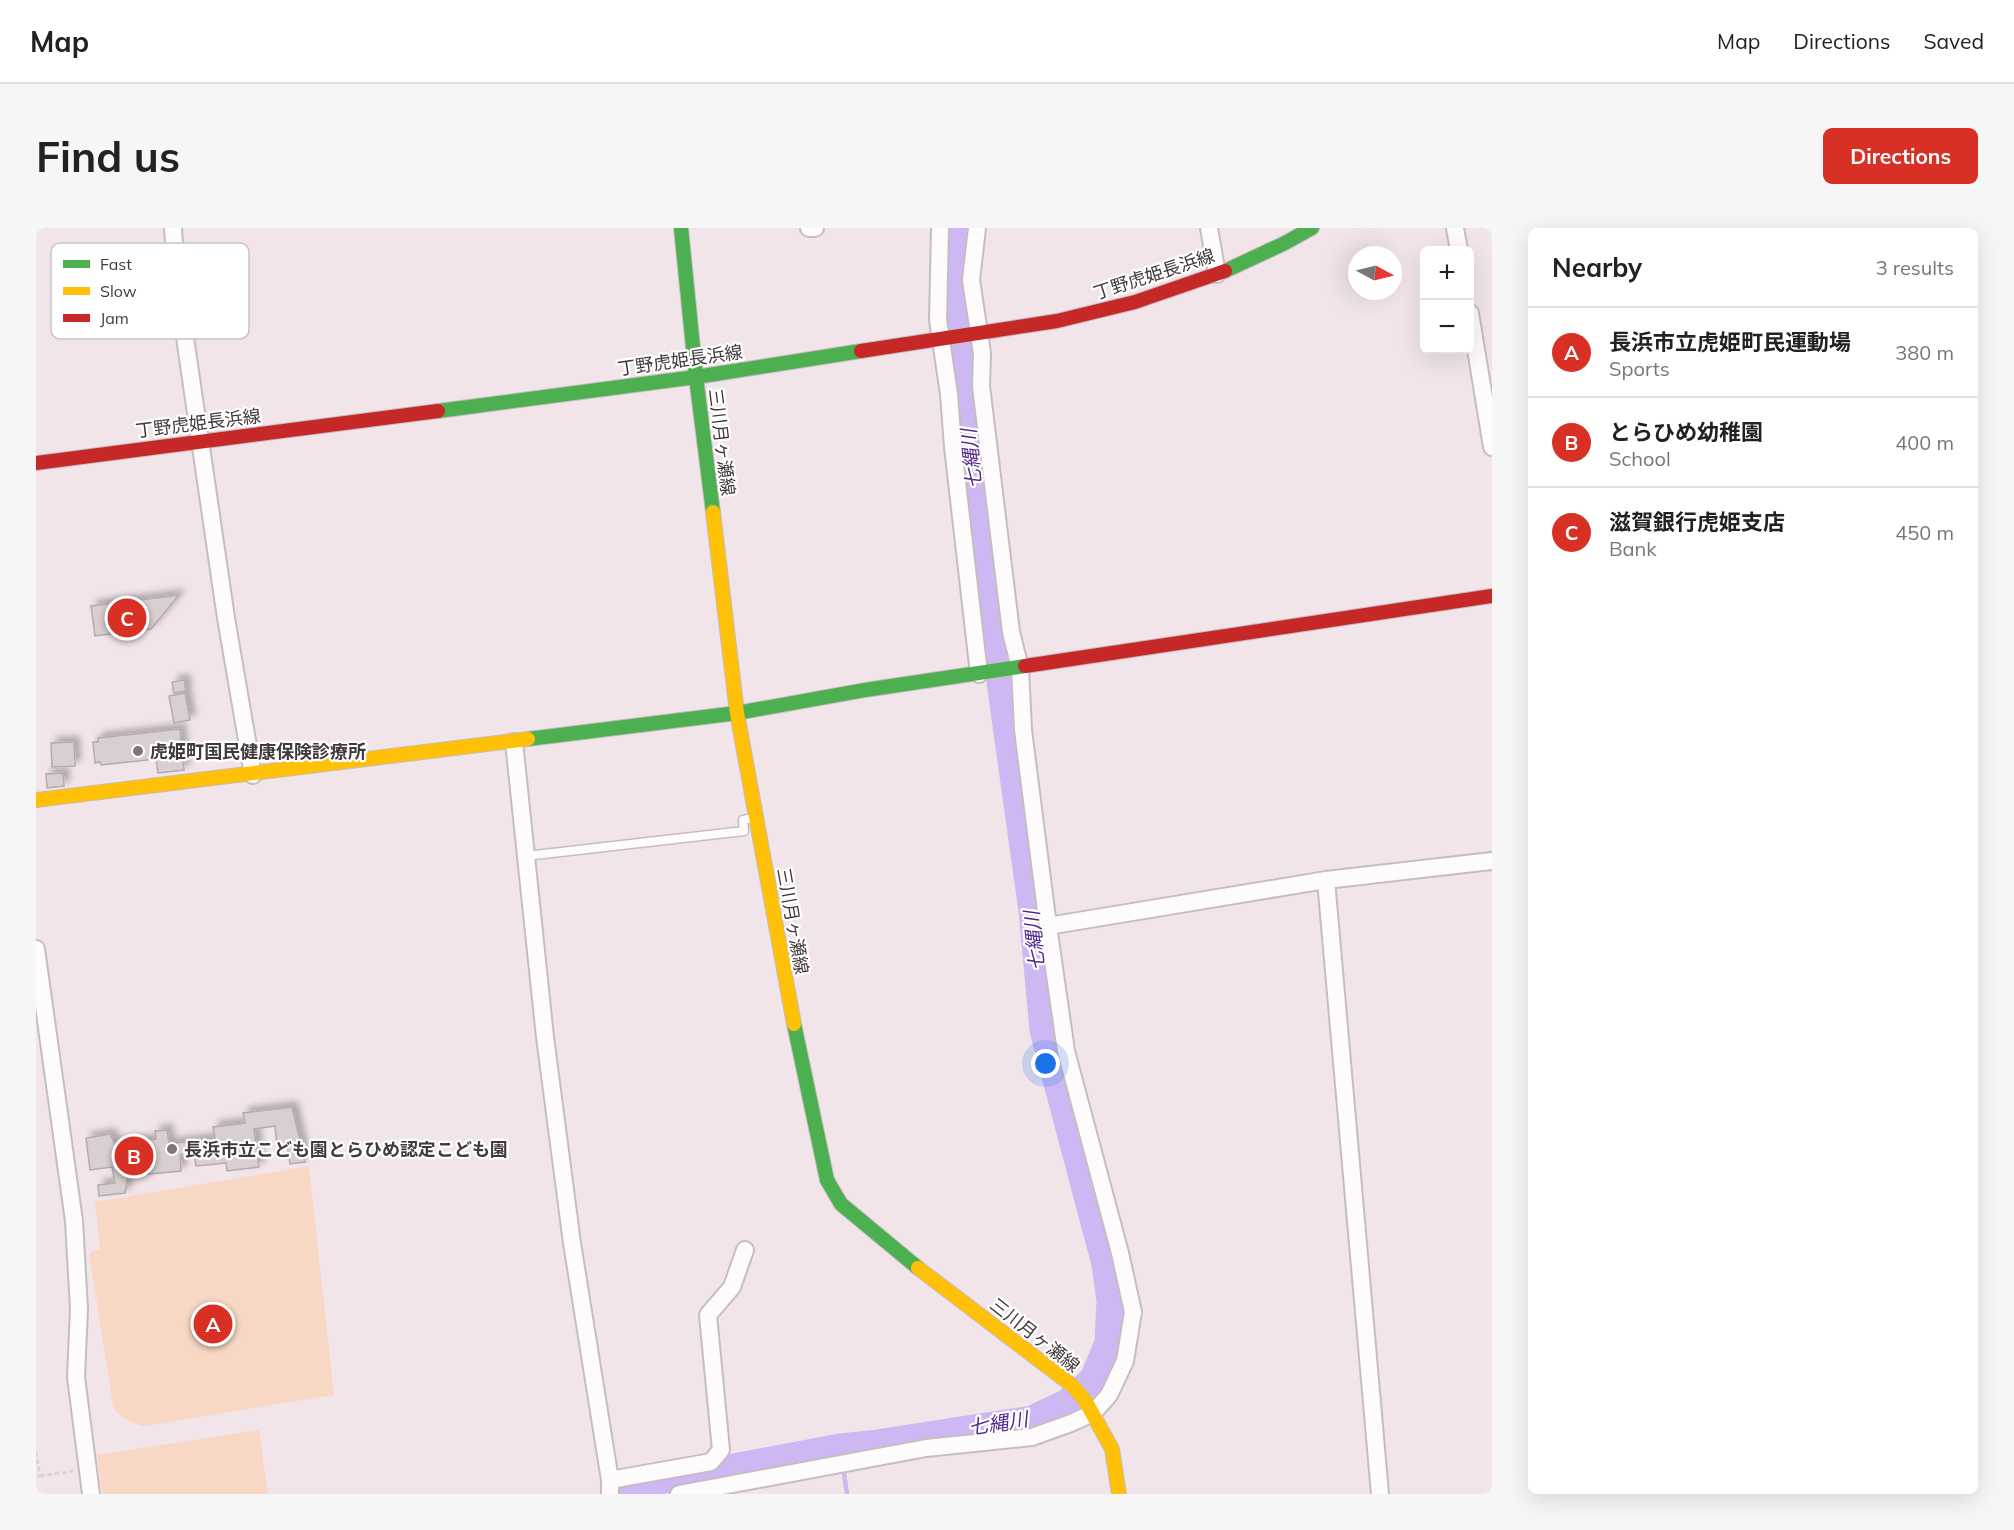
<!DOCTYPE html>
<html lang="en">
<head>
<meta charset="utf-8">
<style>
  :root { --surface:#fff; --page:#f6f6f6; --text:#222; --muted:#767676; --line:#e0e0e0; --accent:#d93025 }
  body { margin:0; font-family:Mulish,"Noto Sans JP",sans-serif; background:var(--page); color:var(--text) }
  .controls { position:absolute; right:18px; top:18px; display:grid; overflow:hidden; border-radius:9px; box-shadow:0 6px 24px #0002 }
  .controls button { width:54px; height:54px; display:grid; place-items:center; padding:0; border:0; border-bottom:2px solid var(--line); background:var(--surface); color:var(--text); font:30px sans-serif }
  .compass { position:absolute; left:1312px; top:18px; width:54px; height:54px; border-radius:50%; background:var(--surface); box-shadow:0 6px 24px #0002; rotate:97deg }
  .you { position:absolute; left:1010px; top:836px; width:21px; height:21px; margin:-15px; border:4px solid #fff; border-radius:50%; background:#1a73e8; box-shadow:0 0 0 9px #1a73e833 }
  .badge { display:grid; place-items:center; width:39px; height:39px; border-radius:50%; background:var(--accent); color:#fff; font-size:20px; font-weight:700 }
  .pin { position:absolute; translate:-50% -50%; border:3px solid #fff; box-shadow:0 2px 6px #0006 }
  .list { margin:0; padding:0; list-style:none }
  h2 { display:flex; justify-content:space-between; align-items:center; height:78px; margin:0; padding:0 24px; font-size:26px }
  h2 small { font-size:20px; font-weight:400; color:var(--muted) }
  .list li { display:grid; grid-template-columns:39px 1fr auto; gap:18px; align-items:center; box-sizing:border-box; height:90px; padding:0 24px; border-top:2px solid var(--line) }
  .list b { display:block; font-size:22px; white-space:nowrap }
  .list p { margin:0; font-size:20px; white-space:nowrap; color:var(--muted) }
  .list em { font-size:20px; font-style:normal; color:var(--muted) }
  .map { position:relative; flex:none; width:1456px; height:1266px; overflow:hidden; border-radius:9px }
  header { display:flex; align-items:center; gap:36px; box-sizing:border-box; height:84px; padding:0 30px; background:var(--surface); border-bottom:2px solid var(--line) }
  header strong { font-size:28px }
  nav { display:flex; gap:33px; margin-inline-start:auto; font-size:21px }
  .intro { display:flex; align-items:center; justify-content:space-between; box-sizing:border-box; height:144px; padding:0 36px }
  h1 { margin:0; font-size:42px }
  .button { padding:15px 27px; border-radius:9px; background:var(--accent); color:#fff; font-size:21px; font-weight:700 }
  main { display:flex; gap:36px; padding:0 36px }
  aside { flex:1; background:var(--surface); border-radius:9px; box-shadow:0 6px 24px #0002 }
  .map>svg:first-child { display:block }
</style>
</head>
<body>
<header>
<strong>Map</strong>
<nav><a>Map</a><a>Directions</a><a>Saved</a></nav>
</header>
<div class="intro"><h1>Find us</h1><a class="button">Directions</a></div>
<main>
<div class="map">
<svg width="1456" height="1266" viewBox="0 0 1456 1266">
  <defs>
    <filter id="shadow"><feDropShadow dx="5.5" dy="-5.5" stdDeviation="3" flood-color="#0004"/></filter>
  </defs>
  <rect width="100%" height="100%" fill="#f2e5e9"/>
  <path fill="#f8d7c5" d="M273 938 298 1167 109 1198C95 1195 83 1191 77 1178L53 1025 64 1021 59 974Z
    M223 1202 232 1266H66L61 1227Z"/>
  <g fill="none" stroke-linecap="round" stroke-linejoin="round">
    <path stroke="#ceb8f4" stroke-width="4.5" d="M804 1219 806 1231
      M807 1239 811 1266"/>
    <path stroke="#ceb8f4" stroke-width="27" d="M586 1260 804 1219 834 1216 996 1191 1030 1175 1057 1151 1072 1115 1074 1073 1069 1036 1007 802 996 683 947 333 917 70 919 30 923 0"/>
  </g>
  <path fill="#d9cfd0" stroke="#b4abac" stroke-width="1.5" filter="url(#shadow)" d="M143 367 115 401 59 408 55 378Z
    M148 452 150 463 138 465 136 454Z
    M149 465 154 492 138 495 133 468Z
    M144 501 148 542 122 545 120 531 65 537 64 534 59 535 57 514H62V510Z
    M38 514 39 538 16 539 15 515Z
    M27 545 28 558 11 560 10 546Z
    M256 879 269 934 254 936 251 916 241 917 239 898 218 901 223 939 191 943 190 935 160 938 158 925 144 927 145 943 92 948 89 965 63 968 62 957 79 955 76 939 54 942 50 910 74 906 79 917 120 911 119 903 131 902 133 916 179 910 177 899 209 895 207 885Z"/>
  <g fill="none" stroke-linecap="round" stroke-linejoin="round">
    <defs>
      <path id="lane" d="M490 628 708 603 707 592 717 590"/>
      <path id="street" d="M137 0 140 48 190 390 217 547
        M773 0H779
        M904 0 902 92 913 166 917 219 943 446
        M941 0 935 52 946 125 945 158 975 404 984 440 987 502 1012 698 1290 652
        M1173 0 1181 46
        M1419 0 1423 22
        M1434 85 1456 219
        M478 514 509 809 536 1015 574 1252V1266
        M0 721 38 993 43 1081 40 1149 55 1266
        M574 1252 675 1234 685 1222 672 1087 696 1059 709 1022
        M643 1266 890 1220 996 1209 1035 1195 1057 1185 1073 1167 1089 1133 1097 1084 1084 1025 1030 823 1012 698
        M1344 1266 1290 652 1456 633"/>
      <path id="fast" d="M645 0 660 149 677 284
        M1189 43 1249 15 1276 0
        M402 183 660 149 825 123
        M492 511 701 485 829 462 989 438
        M758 796 791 952 805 976 882 1040"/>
      <path id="slow" d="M677 284 701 485 758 796
        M0 572 492 511
        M882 1040 1037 1158 1050 1174 1076 1221 1083 1266"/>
      <path id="jam" d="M825 123 1021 93 1099 74 1189 43
        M0 235 402 183
        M989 438 1456 368"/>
    </defs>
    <use href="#lane" stroke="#c7bdc0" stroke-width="11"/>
    <use href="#street" stroke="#c7bdc0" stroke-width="20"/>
    <use href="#fast" stroke="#c7bdc0" stroke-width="16"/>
    <use href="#slow" stroke="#c7bdc0" stroke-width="16"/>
    <use href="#jam" stroke="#c7bdc0" stroke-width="16"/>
    <path stroke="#d8d4d5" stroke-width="3" stroke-dasharray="4.5 3" stroke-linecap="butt" d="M0 1224 4 1248H0
      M4 1248 37 1243"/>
    <use href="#lane" stroke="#fdfbfc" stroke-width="8"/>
    <use href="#street" stroke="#fdfbfc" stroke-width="16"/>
    <use href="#fast" stroke="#4caf50" stroke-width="14"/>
    <use href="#slow" stroke="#ffc107" stroke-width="14"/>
    <use href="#jam" stroke="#c62828" stroke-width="14"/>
  </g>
  <g fill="#807578" stroke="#fff" stroke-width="2">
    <circle cx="102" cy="523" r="6"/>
    <circle cx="136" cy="921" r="6"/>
  </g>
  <g text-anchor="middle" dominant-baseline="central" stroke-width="4.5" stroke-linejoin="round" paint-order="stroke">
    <g font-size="18" fill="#42393b" stroke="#fff">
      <text transform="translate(1118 46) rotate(-18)">丁野虎姫長浜線</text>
      <text transform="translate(644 132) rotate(-8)">丁野虎姫長浜線</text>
      <text transform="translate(162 195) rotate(-7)">丁野虎姫長浜線</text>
      <text transform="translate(686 214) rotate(83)">三川月ヶ瀬線</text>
      <text transform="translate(757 693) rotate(80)">三川月ヶ瀬線</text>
      <text transform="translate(999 1107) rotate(38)">三川月ヶ瀬線</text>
    </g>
    <g font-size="18" font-weight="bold" fill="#42393b" stroke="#fff" text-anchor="start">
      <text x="114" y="523">虎姫町国民健康保険診療所</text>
      <text x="148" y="921">長浜市立こども園とらひめ認定こども園</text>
    </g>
    <g font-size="20" font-style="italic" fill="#542c8b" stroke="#fff">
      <text transform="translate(935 231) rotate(-96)">七縄川</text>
      <text transform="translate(998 713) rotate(-96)">七縄川</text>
      <text transform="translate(962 1195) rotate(-9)">七縄川</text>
    </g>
  </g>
  <rect x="15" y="15" width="198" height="96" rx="9" fill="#fff" stroke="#c6c4c4" stroke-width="1.5"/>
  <rect x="27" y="32" width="27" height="8" fill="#4caf50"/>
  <rect x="27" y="59" width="27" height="8" fill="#ffc107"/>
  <rect x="27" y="86" width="27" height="8" fill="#c62828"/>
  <g font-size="16" fill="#42393b">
    <text x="64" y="42">Fast</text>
    <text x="64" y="69">Slow</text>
    <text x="64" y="96">Jam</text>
  </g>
</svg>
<div class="controls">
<button>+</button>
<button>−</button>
</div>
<svg class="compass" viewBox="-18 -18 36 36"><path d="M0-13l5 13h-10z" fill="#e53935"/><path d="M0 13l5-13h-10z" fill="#767676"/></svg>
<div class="you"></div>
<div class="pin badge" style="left:177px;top:1096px">A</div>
<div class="pin badge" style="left:98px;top:928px">B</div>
<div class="pin badge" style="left:91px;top:390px">C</div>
</div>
<aside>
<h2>Nearby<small>3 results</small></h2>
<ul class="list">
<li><span class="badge">A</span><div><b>長浜市立虎姫町民運動場</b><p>Sports</p></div><em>380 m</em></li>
<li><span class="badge">B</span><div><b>とらひめ幼稚園</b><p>School</p></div><em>400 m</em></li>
<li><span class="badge">C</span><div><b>滋賀銀行虎姫支店</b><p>Bank</p></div><em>450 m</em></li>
</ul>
</aside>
</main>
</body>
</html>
